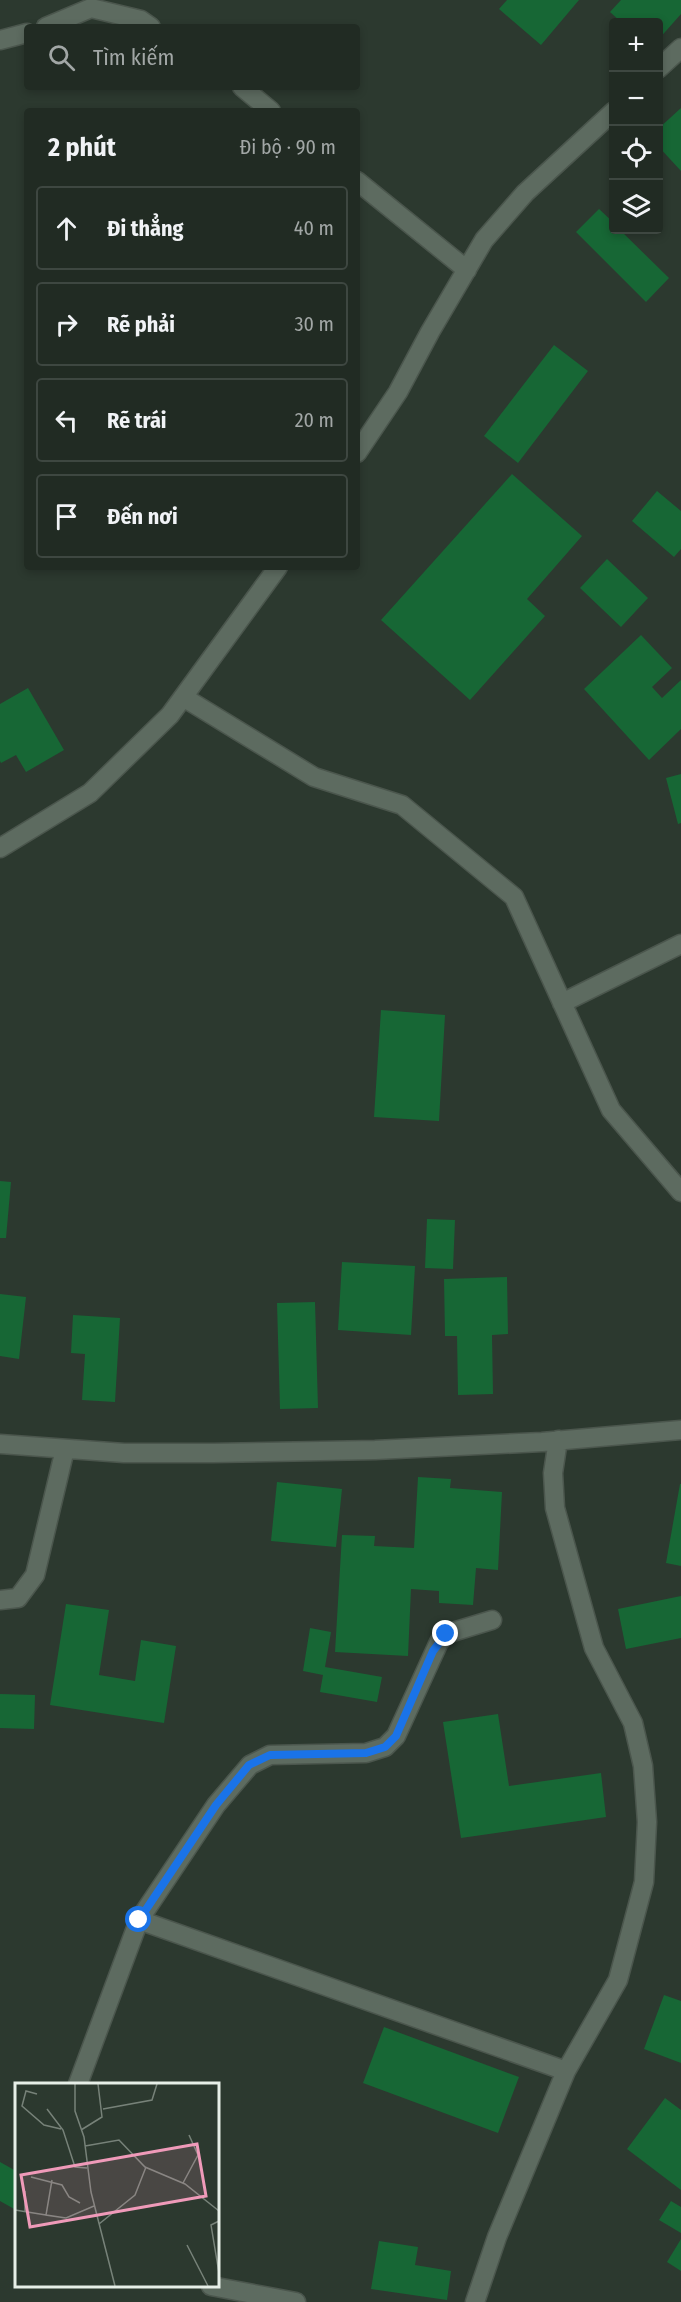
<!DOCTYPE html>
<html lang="vi">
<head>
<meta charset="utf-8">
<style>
  :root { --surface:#212b23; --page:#29332b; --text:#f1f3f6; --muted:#a2a7a6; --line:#3e4741 }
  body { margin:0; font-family:"Fira Sans Condensed",sans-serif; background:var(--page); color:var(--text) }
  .controls { position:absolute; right:18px; top:18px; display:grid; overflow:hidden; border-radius:6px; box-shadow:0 3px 9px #0003 }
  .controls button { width:54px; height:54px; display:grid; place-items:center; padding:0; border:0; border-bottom:2px solid var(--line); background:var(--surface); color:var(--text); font:30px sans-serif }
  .stop { position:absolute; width:18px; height:18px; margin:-14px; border:4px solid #1a73e8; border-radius:50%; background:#fff }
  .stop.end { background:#1a73e8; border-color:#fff; box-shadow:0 2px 6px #0008 }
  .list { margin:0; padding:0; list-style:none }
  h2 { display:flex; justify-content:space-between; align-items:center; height:78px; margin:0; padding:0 24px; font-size:26px }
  h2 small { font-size:20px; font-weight:400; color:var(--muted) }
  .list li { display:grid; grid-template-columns:39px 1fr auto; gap:18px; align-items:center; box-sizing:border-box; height:84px; margin:0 12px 12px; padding:0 12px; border:2px solid var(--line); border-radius:6px }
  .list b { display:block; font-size:22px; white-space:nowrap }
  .list em { font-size:20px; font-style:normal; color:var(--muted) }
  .icon { flex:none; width:33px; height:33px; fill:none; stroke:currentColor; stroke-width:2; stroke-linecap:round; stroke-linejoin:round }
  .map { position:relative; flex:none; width:681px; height:2302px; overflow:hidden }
  .search { position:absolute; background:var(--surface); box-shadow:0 3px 9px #0003; left:24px; top:24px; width:336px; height:66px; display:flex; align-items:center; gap:15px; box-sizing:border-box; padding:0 21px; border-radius:6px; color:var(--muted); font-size:22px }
  .panel { position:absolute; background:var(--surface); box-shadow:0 3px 9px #0003; left:24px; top:108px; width:336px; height:462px; border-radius:6px }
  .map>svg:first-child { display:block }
</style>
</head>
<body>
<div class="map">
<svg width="681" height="2302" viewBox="0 0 681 2302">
  <rect width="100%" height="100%" fill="#2c392f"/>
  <path fill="#176735" d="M507 0H579L541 45 499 9Z
    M621 0H681V14L658 40V22H621L610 12Z
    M681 108V171L658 146V129Z
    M599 209 614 223V230H620L669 278 646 302 576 232Z
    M554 345 588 371 518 463 484 436Z
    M512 474 582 536 527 599 545 616 470 700 381 620Z
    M657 491 681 511V549L674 557 632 521Z
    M607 559 648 598 621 627 580 588Z
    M641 635 672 668 652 687 662 698 681 680V729L649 760 584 689Z
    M28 688 64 750 26 772 16 755 1 763 0 761V704Z
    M681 774V823L678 824 666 778Z
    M381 1010 445 1015 439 1121 374 1117Z
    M0 1181 11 1182 6 1238H0Z
    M427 1219 455 1220 453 1269 425 1268Z
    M342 1262 415 1266 411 1335 338 1330Z
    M507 1277 508 1334 492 1335 493 1394 458 1395 457 1336H445L444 1279Z
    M0 1294 26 1297 19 1359 0 1356Z
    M315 1302 318 1408 280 1409 277 1303Z
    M73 1315 120 1318 115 1402 82 1400 85 1354 71 1353Z
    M418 1477 451 1479 450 1488 502 1492 498 1570 476 1568 473 1605 439 1603V1591L411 1589 408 1656 335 1652 342 1535 375 1536 374 1546 414 1548Z
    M277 1482 342 1489 336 1547 271 1541Z
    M680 1484H681V1566L666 1563Z
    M681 1596V1638L626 1649 618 1609Z
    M66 1604 109 1610 99 1675 135 1681 141 1640 176 1646 164 1723 50 1705Z
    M310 1628 331 1632 325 1667 382 1677 377 1702 320 1692 323 1675 303 1671Z
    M0 1694 35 1695 34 1729 0 1728Z
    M498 1714 509 1786 601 1773 606 1817 461 1838 443 1722Z
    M664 1995 681 2001V2063L644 2049Z
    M384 2027 519 2077 498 2133 363 2083Z
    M665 2098 681 2110V2190L627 2149Z
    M0 2162 16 2171V2210L0 2201Z
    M671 2201 681 2207V2233L659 2220Z
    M681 2239V2271L667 2262Z
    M379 2241 418 2247 415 2265 451 2271 447 2300 371 2289Z"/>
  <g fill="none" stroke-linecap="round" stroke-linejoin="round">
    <defs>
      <path id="street" d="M46 27 91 8 141 20 151 27
        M0 40 27 33
        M658 69 681 48
        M242 87 271 111
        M357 181 467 270
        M357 453 398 392 430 332 484 240 525 193 614 111
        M183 697 314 777 402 805 514 897 611 1110 681 1192
        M0 848 90 793 170 715 278 567
        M562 1003 681 944
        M0 1444 124 1453H213L375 1450 542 1442 681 1430
        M0 1600 18 1598 35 1575 65 1449
        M139 1920 566 2071 618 1980 644 1882 647 1822 643 1766 633 1723 594 1648 555 1508 553 1473 558 1440
        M78 2084 139 1920 216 1805 250 1765 270 1755 366 1753 385 1747 396 1736 439 1642 446 1634 492 1620
        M211 2286 296 2302
        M475 2302 497 2237 566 2071"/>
    </defs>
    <use href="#street" stroke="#4b564d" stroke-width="21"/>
    <use href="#street" stroke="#5d6b60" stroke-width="18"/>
  </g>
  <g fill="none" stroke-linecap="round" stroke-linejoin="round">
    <path stroke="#1a73e8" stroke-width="8" d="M139 1920 216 1805 249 1765 270 1755 366 1753 385 1747 396 1736 433 1651 446 1634"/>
  </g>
  <g transform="translate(15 2083)">
    <rect width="204" height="204" fill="#2c392f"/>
    <path fill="none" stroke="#778279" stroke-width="1.5" d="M60 1V28L69 54 76 109 100 203M22 11 11 8 7 23 29 42 46 46M32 26 48 47 60 84 72 85M88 26 137 17 142 1M66 47 87 34 83 1M70 63 104 57 130 84 170 101 204 128M16 94 47 102 54 114 65 120M37 97 31 132 51 135 79 123M168 100 183 72 174 52M0 127 31 132M10 128V108M204 138 196 142 204 190M84 141 120 112 131 84M172 162 193 203"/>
    <path fill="#ef9ab9" fill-opacity="0.15" stroke="#ef9ab9" stroke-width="3" d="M182 61 191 113 15 144 6 92Z"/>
    <rect width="204" height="204" fill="none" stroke="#e7efe8" stroke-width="3"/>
  </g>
</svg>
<div class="controls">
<button>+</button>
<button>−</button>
<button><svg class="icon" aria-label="locate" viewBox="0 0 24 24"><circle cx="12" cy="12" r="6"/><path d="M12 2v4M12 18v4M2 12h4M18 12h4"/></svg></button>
<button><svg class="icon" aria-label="layers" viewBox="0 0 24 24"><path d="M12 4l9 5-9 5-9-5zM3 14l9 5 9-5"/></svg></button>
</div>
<div class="stop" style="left:139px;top:1920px"></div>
<div class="stop end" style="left:446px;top:1634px"></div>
<div class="search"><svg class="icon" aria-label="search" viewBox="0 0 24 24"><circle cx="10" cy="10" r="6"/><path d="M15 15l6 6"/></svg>Tìm kiếm</div>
<section class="panel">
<h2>2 phút<small>Đi bộ · 90 m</small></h2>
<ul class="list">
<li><svg class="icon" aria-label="ahead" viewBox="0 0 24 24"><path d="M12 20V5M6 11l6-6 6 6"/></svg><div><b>Đi thẳng</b></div><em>40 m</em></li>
<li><svg class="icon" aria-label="right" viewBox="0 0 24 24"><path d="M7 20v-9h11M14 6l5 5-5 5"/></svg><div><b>Rẽ phải</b></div><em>30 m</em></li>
<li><svg class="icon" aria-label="left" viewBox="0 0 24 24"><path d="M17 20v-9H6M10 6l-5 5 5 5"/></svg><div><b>Rẽ trái</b></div><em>20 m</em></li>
<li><svg class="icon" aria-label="arrive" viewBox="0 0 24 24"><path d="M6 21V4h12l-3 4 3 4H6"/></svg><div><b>Đến nơi</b></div></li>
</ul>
</section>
</div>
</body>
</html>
